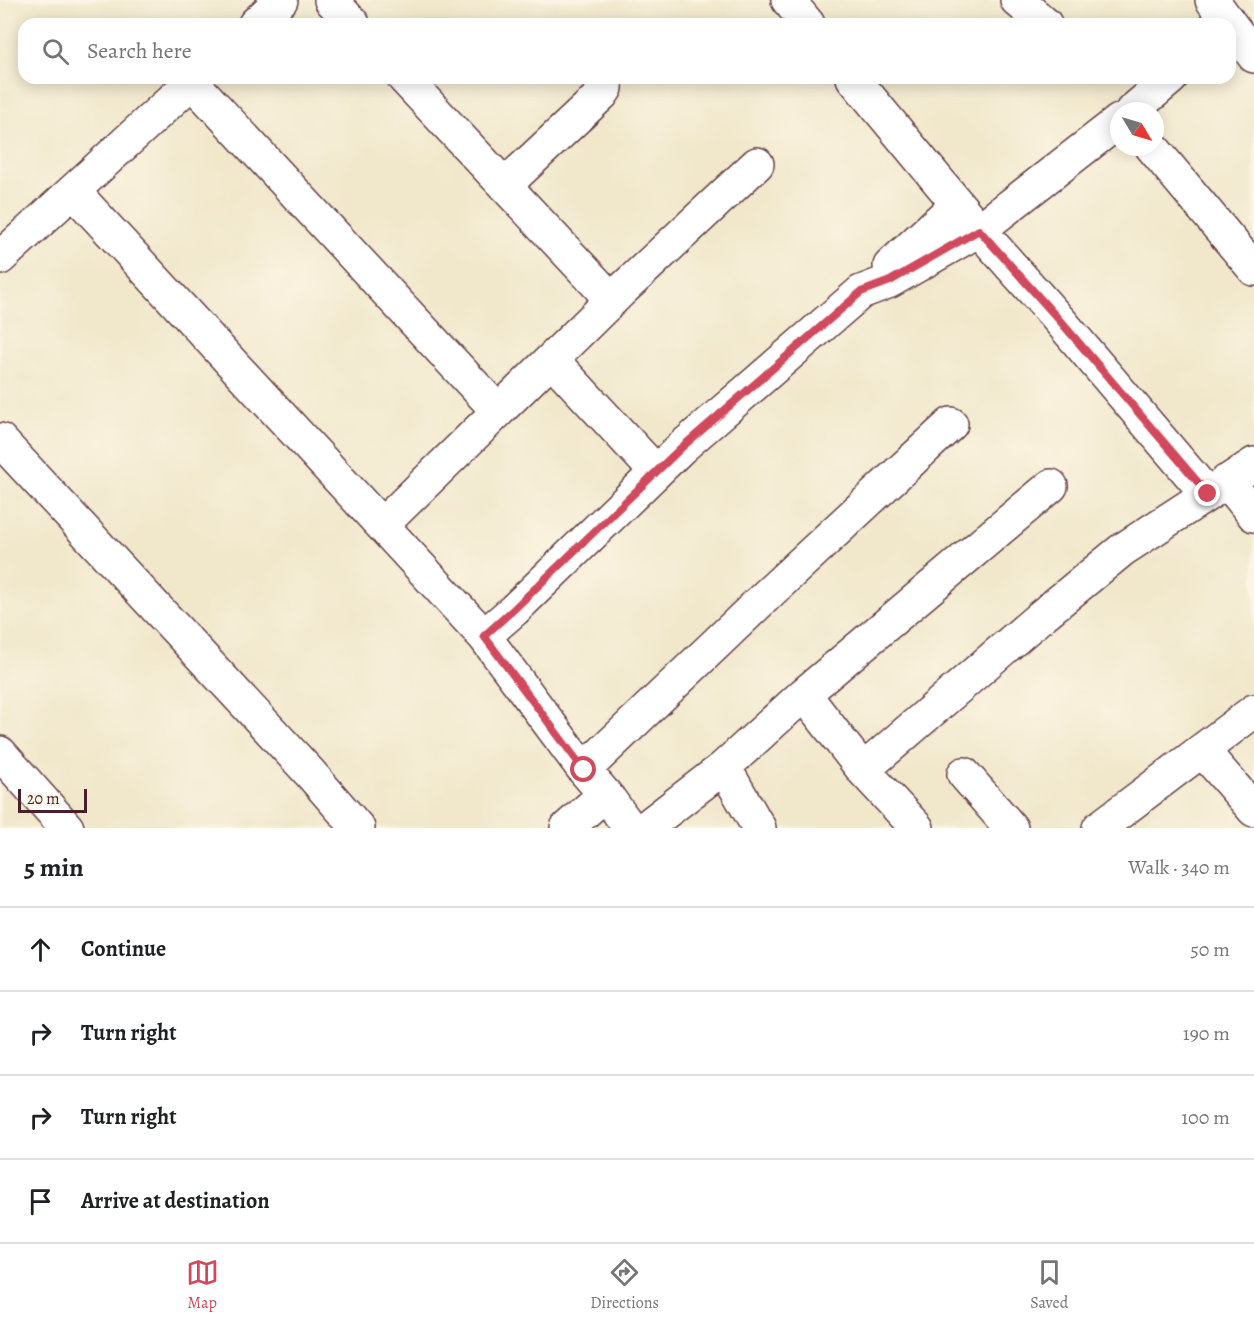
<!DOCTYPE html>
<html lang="en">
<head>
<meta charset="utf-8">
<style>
  :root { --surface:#fff; --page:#f6f6f6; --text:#202124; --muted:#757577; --line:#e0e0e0; --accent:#d1495b }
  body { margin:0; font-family:Alegreya,serif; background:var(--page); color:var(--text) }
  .compass { position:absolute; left:1110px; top:102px; width:54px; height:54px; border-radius:50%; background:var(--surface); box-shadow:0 3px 15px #0003; rotate:128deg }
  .scale { position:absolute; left:18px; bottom:15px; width:69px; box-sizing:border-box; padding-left:6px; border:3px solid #4a1f2b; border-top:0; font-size:16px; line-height:21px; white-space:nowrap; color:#4a1f2b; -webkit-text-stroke:4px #fcf5e5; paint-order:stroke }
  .stop { position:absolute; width:18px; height:18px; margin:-14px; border:4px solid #d1495b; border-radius:50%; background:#fff }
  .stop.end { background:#d1495b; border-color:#fff; box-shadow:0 2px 6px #0008 }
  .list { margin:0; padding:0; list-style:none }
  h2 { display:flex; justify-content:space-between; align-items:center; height:78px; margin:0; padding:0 24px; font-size:26px }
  h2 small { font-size:20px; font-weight:400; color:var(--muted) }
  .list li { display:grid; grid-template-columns:39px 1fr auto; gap:18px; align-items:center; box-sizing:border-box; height:84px; padding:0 24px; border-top:2px solid var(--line) }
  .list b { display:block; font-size:22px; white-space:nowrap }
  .list em { font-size:20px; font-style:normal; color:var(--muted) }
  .icon { flex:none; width:33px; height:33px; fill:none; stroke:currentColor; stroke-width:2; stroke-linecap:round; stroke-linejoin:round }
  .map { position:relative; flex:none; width:1254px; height:828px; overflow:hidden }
  .search { position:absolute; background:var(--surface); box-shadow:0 3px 15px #0003; left:18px; right:18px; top:18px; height:66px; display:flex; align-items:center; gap:15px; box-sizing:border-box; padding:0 21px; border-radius:18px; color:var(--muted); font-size:22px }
  .sheet { height:414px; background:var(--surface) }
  nav { display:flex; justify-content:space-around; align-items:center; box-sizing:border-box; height:84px; border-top:2px solid var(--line); background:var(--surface); font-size:16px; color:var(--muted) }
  nav a { display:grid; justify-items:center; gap:3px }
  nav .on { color:var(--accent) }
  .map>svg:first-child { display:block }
</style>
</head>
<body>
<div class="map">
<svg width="1254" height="828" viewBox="0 0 1254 828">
  <rect width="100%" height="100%" fill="#fcf5e5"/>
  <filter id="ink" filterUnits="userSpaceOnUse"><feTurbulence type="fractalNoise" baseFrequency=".0167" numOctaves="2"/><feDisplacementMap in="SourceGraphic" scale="12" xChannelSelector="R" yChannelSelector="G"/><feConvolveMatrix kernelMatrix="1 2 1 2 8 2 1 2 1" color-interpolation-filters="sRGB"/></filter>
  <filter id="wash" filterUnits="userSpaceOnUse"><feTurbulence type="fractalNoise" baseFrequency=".008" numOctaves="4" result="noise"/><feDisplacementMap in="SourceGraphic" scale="24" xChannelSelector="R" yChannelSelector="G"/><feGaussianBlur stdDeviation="1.35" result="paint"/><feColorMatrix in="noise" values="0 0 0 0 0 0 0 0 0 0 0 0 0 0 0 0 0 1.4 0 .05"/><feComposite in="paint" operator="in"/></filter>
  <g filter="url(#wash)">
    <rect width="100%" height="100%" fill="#f1e8cc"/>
  </g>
  <g filter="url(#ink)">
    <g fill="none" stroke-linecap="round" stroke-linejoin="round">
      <defs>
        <path id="minor" d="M331 0 353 24
          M788 0 808 24
          M1017 0 1045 24
          M1212 0 1254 56
          M255 24 281 0
          M404 78 612 300
          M853 78 979 230 1061 322 1207 494
          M192 82 498 411
          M1132 111 1171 78
          M1152 147 1254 269
          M505 185 602 94 606 88 602 78
          M73 191 484 636 584 770 609 799 630 828
          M0 258 196 78
          M890 266 957 204
          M552 360 656 472
          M0 440 310 773 358 828
          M1227 481 1254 515
          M382 525 622 290 757 164
          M484 636 514 610 681 448 861 292 890 281 979 230 1119 121
          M1202 750 1254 810
          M0 753 67 828
          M724 767 804 694
          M584 770 768 594 951 424
          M863 770 1039 618 1122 550 1254 464
          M964 774 1011 828
          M567 828 605 794
          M645 828 724 767 759 828
          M917 828 863 770 804 694 1051 486
          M1099 828 1254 711"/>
      </defs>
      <use href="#minor" stroke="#633d43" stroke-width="36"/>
      <use href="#minor" stroke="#fff" stroke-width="33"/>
    </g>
  </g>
  <g fill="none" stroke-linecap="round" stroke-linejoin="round" filter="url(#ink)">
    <path stroke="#d1495b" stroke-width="8" d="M584 770 484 636 514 609 681 448 861 292 890 281 979 230 1061 322 1208 494"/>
  </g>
</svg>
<svg class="compass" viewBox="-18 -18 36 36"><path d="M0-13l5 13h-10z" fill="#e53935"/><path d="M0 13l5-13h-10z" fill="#757577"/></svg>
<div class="scale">20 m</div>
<div class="stop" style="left:584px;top:770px"></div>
<div class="stop end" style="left:1208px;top:494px"></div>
<div class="search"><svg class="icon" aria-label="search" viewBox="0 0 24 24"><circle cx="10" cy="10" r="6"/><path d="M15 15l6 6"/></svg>Search here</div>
</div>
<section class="sheet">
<h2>5 min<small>Walk · 340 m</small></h2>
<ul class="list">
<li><svg class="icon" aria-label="ahead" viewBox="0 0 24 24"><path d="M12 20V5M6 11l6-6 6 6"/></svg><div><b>Continue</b></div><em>50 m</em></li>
<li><svg class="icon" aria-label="right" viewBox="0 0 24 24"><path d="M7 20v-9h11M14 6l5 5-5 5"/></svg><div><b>Turn right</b></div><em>190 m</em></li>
<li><svg class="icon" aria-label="right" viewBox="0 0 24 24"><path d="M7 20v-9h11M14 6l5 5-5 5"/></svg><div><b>Turn right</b></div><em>100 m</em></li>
<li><svg class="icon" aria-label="arrive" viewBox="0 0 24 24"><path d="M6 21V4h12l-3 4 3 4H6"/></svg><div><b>Arrive at destination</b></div></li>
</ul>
</section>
<nav>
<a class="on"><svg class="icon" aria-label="map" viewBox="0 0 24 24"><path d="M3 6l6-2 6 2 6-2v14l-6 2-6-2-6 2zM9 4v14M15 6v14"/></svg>Map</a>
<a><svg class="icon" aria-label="directions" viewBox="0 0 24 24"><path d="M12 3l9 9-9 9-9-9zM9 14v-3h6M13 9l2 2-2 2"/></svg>Directions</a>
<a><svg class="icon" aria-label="saved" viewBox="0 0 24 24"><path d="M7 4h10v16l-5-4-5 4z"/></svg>Saved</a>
</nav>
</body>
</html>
